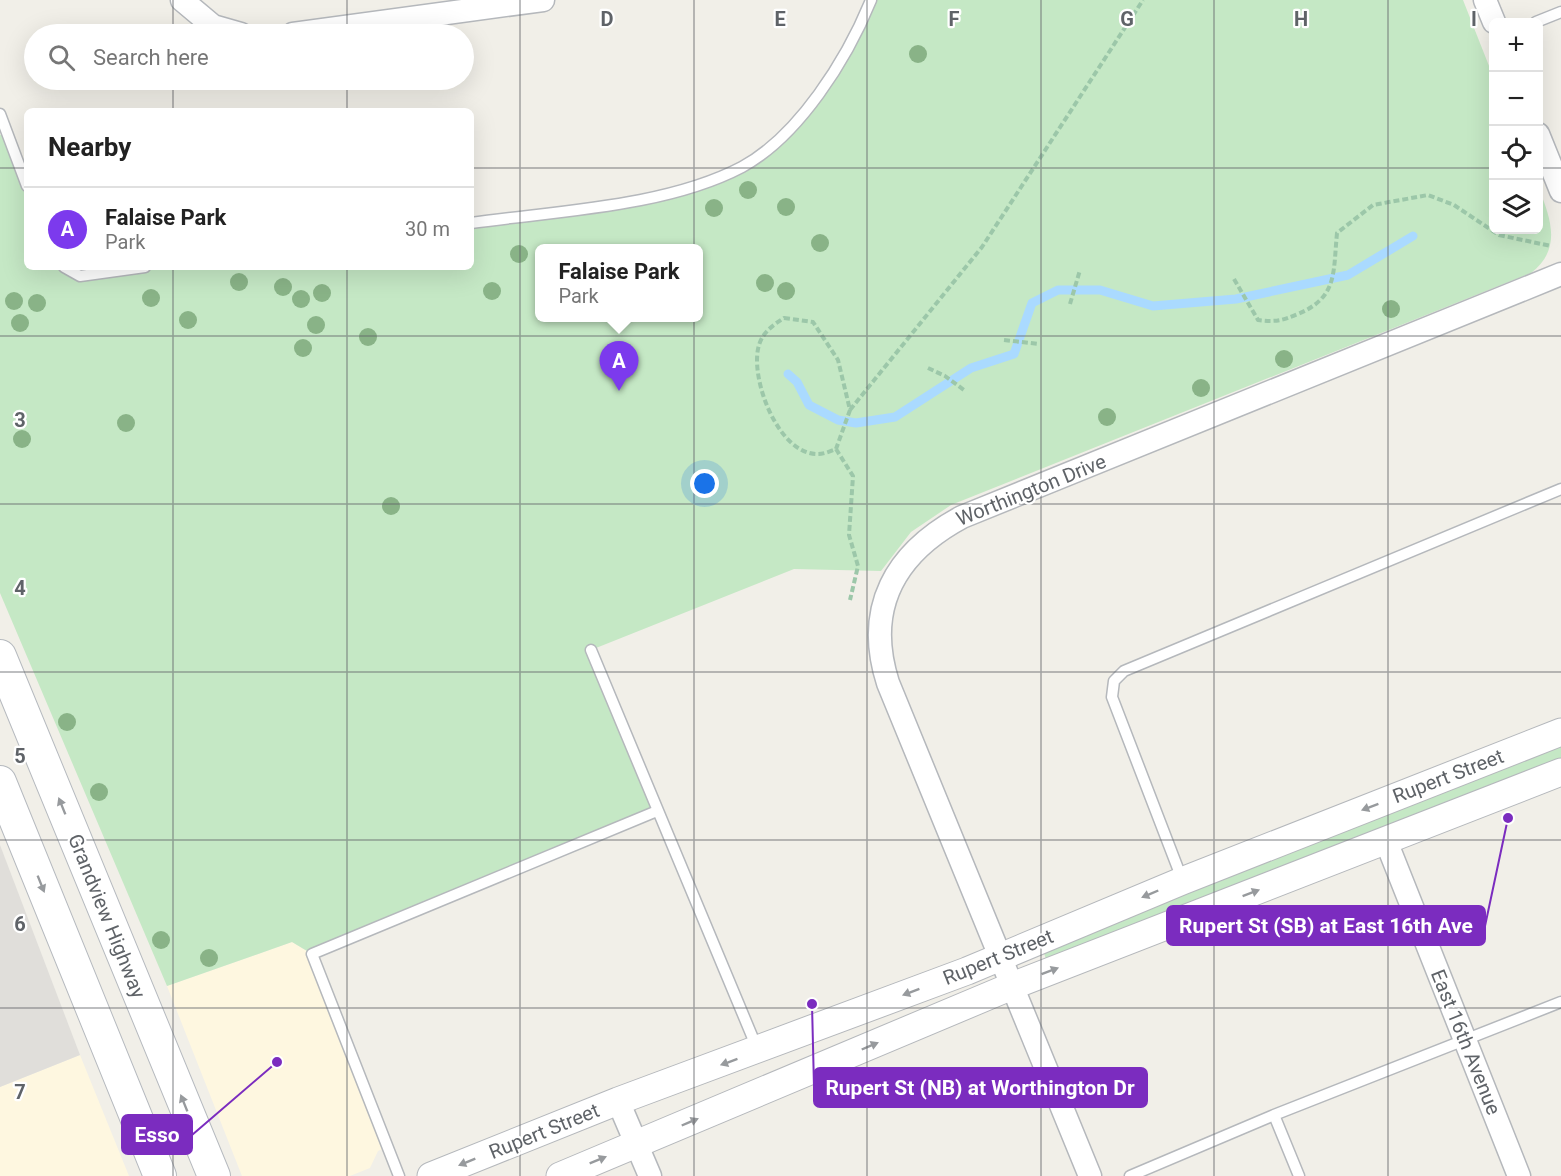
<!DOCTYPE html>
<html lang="en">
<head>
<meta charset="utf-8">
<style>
  :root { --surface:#fff; --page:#f6f6f6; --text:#222; --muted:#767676; --line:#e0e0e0; --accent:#7c3aed }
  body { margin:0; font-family:Roboto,sans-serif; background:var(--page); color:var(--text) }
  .controls { position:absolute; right:18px; top:18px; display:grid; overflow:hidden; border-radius:9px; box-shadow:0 6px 24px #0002 }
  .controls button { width:54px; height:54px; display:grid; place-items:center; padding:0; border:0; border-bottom:2px solid var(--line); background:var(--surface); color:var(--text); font:30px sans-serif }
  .you { position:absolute; left:705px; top:484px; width:21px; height:21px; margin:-15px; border:4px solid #fff; border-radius:50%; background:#1a73e8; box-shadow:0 0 0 9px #1a73e833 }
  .badge { display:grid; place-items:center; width:39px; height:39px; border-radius:50%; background:var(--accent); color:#fff; font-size:20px; font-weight:700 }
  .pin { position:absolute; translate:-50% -50px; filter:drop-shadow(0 2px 3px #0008) }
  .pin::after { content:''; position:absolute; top:32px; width:21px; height:18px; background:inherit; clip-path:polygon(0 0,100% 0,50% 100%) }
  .popup { position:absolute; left:535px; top:244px; width:168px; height:78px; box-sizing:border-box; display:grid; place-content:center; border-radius:9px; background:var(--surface); filter:drop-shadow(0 2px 4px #0005); font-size:20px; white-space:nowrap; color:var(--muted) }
  .popup b { font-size:22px; color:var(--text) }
  .popup::after { content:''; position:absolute; left:50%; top:100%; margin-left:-12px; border:12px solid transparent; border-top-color:var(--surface) }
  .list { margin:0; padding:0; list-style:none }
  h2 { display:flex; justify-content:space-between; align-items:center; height:78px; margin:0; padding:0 24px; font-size:26px }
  h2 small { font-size:20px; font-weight:400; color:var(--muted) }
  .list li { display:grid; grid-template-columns:39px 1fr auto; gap:18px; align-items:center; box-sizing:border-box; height:84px; padding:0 24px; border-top:2px solid var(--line) }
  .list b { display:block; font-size:22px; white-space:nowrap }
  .list p { margin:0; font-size:20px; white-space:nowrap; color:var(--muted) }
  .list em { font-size:20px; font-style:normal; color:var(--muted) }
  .icon { flex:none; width:33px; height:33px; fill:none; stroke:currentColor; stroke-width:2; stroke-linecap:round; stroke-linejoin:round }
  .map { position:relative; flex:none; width:1561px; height:1176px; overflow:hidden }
  .search { position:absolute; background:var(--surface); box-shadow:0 6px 24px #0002; left:24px; top:24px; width:450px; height:66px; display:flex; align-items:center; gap:15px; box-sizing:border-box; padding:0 21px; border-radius:33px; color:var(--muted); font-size:22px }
  .panel { position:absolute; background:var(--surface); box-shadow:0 6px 24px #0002; left:24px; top:108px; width:450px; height:162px; border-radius:9px }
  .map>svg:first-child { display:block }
</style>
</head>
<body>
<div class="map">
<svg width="1561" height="1176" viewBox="0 0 1561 1176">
  <rect width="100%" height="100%" fill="#f1efe8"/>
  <path fill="#fef7e0" d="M292 942 312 954 387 1147 378 1151 370 1168 350 1176H242L167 986Z
    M80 1055 129 1176H0V1087Z"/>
  <path fill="#e0deda" d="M0 845 80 1055 0 1087Z"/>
  <path fill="#c5e8c5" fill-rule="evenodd" d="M871 0H1463L1493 76 1494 230H1538L1539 189C1552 221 1561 250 1531 273L951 505 911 532 881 571 794 569 591 650 657 811 312 954 292 942 167 986 0 593V135L7 132 27 186V267H64L80 276 145 267H471V223L645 199 744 166 804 116ZM540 249H698V318H540Z
    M1561 741V759L1046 959 1043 950Z"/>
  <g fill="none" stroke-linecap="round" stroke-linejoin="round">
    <path stroke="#aadaff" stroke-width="9" d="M788 374 797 382 809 405 838 420 856 423 895 417 971 368 1014 354 1032 303 1058 290H1100L1153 306 1236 299 1348 275 1413 236"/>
    <defs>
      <path id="service" d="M1536 22 1561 12
        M0 114 27 186
        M471 223C556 211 666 207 742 167 799 136 847 59 871 0
        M64 267 80 276 145 267
        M591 650 757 1048
        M1182 879 1112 697 1114 681 1124 671 1561 489
        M1274 1115 1299 1176
        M399 1176 312 954 657 811
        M1130 1176 1274 1115 1561 1002"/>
      <path id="minor" d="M182 0 213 26 241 34
        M1485 0 1494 22
        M293 34 543 0
        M1538 134 1561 191
        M1386 841 1519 1176
        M618 1101 650 1176
        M1090 1176 888 683C864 608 895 553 962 517L1561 274"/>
      <path id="tertiary" d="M431 1176 618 1101 967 971 1182 881 1561 732
        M560 1176 1012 986 1561 772"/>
      <path id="secondary" d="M0 656 214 1176
        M0 782 160 1176"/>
    </defs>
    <use href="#service" stroke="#b5b8bc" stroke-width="13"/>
    <use href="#minor" stroke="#b5b8bc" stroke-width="25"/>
    <use href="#tertiary" stroke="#b5b8bc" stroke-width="29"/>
    <use href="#secondary" stroke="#b6babf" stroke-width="34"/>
    <path stroke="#9cc7a9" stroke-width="4" stroke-dasharray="6 3" stroke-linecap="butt" d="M1234 279 1258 320C1274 322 1282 321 1298 314 1338 297 1333 273 1337 233L1373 205 1428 195 1454 205 1499 235 1551 246
      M1070 304 1080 270
      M784 318 813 322 838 360 850 410 836 449C831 451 824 454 818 454 778 455 749 377 759 345 763 332 773 325 784 318Z
      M1004 340 1039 344
      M928 368 945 376 964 390
      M850 410 982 247 1143 0
      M836 449 853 476 849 535 858 566 850 600"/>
    <use href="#service" stroke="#fff" stroke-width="10"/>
    <use href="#minor" stroke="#fff" stroke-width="22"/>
    <use href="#tertiary" stroke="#fff" stroke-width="27"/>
    <use href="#secondary" stroke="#fff" stroke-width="32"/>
  </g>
  <g fill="#89b387">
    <circle cx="918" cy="54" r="9"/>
    <circle cx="748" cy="190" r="9"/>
    <circle cx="786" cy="207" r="9"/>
    <circle cx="714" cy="208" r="9"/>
    <circle cx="820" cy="243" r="9"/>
    <circle cx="519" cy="254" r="9"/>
    <circle cx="239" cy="282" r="9"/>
    <circle cx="765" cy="283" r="9"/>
    <circle cx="283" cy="287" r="9"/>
    <circle cx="492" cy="291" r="9"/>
    <circle cx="786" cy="291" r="9"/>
    <circle cx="322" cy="293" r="9"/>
    <circle cx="151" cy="298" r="9"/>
    <circle cx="301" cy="299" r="9"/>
    <circle cx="14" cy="301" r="9"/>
    <circle cx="37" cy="303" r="9"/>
    <circle cx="1391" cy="309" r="9"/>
    <circle cx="188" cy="320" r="9"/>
    <circle cx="20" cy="323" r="9"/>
    <circle cx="316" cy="325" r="9"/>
    <circle cx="368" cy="337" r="9"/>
    <circle cx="303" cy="348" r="9"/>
    <circle cx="1284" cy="359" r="9"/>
    <circle cx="1201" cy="388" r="9"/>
    <circle cx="1107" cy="417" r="9"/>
    <circle cx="126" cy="423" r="9"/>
    <circle cx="22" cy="439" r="9"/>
    <circle cx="391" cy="506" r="9"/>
    <circle cx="67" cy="722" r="9"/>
    <circle cx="99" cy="792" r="9"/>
    <circle cx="161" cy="940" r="9"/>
    <circle cx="209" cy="958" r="9"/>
  </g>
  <defs><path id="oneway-solid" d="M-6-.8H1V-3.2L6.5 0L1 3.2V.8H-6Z" transform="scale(1.5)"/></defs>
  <g fill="#979a9d">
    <use href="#oneway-solid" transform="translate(62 806) rotate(-112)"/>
    <use href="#oneway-solid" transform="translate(1370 807) rotate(159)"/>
    <use href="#oneway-solid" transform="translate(41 884) rotate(68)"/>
    <use href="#oneway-solid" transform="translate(1251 893) rotate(-21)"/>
    <use href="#oneway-solid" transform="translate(1150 894) rotate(157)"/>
    <use href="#oneway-solid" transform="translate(1050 971) rotate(-21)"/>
    <use href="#oneway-solid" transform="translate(911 992) rotate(159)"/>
    <use href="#oneway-solid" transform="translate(870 1046) rotate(-23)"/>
    <use href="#oneway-solid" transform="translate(729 1062) rotate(160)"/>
    <use href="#oneway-solid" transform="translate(184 1103) rotate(-112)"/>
    <use href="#oneway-solid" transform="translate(690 1122) rotate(-23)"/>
    <use href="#oneway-solid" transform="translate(598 1160) rotate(-22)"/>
    <use href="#oneway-solid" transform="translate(467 1162) rotate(158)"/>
  </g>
  <path fill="none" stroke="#5f6368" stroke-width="1.5" stroke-opacity="0.55" d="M173 0V34M347 0V34M520 0V1176M694 0V1176M867 0V1176M1041 0V1176M1214 0V1176M1388 0V1176M173 80V111M347 80V111M0 168H27M471 168H1494M1538 168H1561M173 267V1176M347 267V1176M0 336H1561M0 504H1561M0 672H1561M0 840H1561M0 1008H1561"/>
  <g text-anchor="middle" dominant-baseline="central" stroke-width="4.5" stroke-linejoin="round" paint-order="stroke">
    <g font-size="20" fill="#5f6368" stroke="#fff">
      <text transform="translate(1031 490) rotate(-22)">Worthington Drive</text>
      <text transform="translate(1448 776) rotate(-21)">Rupert Street</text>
      <text transform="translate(107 916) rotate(68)">Grandview Highway</text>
      <text transform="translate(998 957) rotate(-22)">Rupert Street</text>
      <text transform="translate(1466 1042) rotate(68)">East 16th Avenue</text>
      <text transform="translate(544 1131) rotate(-22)">Rupert Street</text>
    </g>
  </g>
  <g font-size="20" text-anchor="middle" font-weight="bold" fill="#5f6368" stroke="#fff" stroke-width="4.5" stroke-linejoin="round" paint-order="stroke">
    <text x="607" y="26">D</text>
    <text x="780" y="26">E</text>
    <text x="954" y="26">F</text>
    <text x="1127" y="26">G</text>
    <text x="1301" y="26">H</text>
    <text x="1474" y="26">I</text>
    <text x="20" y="427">3</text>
    <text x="20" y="595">4</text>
    <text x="20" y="763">5</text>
    <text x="20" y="931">6</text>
    <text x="20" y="1099">7</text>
  </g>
  <path fill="none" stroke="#7b2cbf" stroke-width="2" d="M1508 818L1485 926M812 1004L814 1087M277 1062L192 1135"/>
  <g fill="#7b2cbf" stroke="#fff" stroke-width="2">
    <circle cx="1508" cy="818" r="6"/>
    <circle cx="812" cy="1004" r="6"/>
    <circle cx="277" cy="1062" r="6"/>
  </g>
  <g fill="#7b2cbf" stroke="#7b2cbf" stroke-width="2">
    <rect x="1167" y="906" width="318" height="39" rx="6"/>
    <rect x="814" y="1068" width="333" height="39" rx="6"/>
    <rect x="122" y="1115" width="70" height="39" rx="6"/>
  </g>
  <g font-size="21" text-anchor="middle" font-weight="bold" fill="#fff">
    <text x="1326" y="933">Rupert St (SB) at East 16th Ave</text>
    <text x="980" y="1095">Rupert St (NB) at Worthington Dr</text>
    <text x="157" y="1142">Esso</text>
  </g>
</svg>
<div class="controls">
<button>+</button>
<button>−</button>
<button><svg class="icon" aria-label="locate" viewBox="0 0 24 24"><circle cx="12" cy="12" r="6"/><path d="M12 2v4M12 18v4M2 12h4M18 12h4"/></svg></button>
<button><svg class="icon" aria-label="layers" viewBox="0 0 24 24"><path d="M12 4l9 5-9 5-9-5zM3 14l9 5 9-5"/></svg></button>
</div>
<div class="you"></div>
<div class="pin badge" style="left:619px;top:391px">A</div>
<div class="popup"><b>Falaise Park</b>Park</div>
<div class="search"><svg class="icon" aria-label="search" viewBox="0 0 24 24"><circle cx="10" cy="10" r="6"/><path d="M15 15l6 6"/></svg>Search here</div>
<section class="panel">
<h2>Nearby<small></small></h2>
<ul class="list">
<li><span class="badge">A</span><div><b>Falaise Park</b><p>Park</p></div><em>30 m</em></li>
</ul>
</section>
</div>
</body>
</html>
